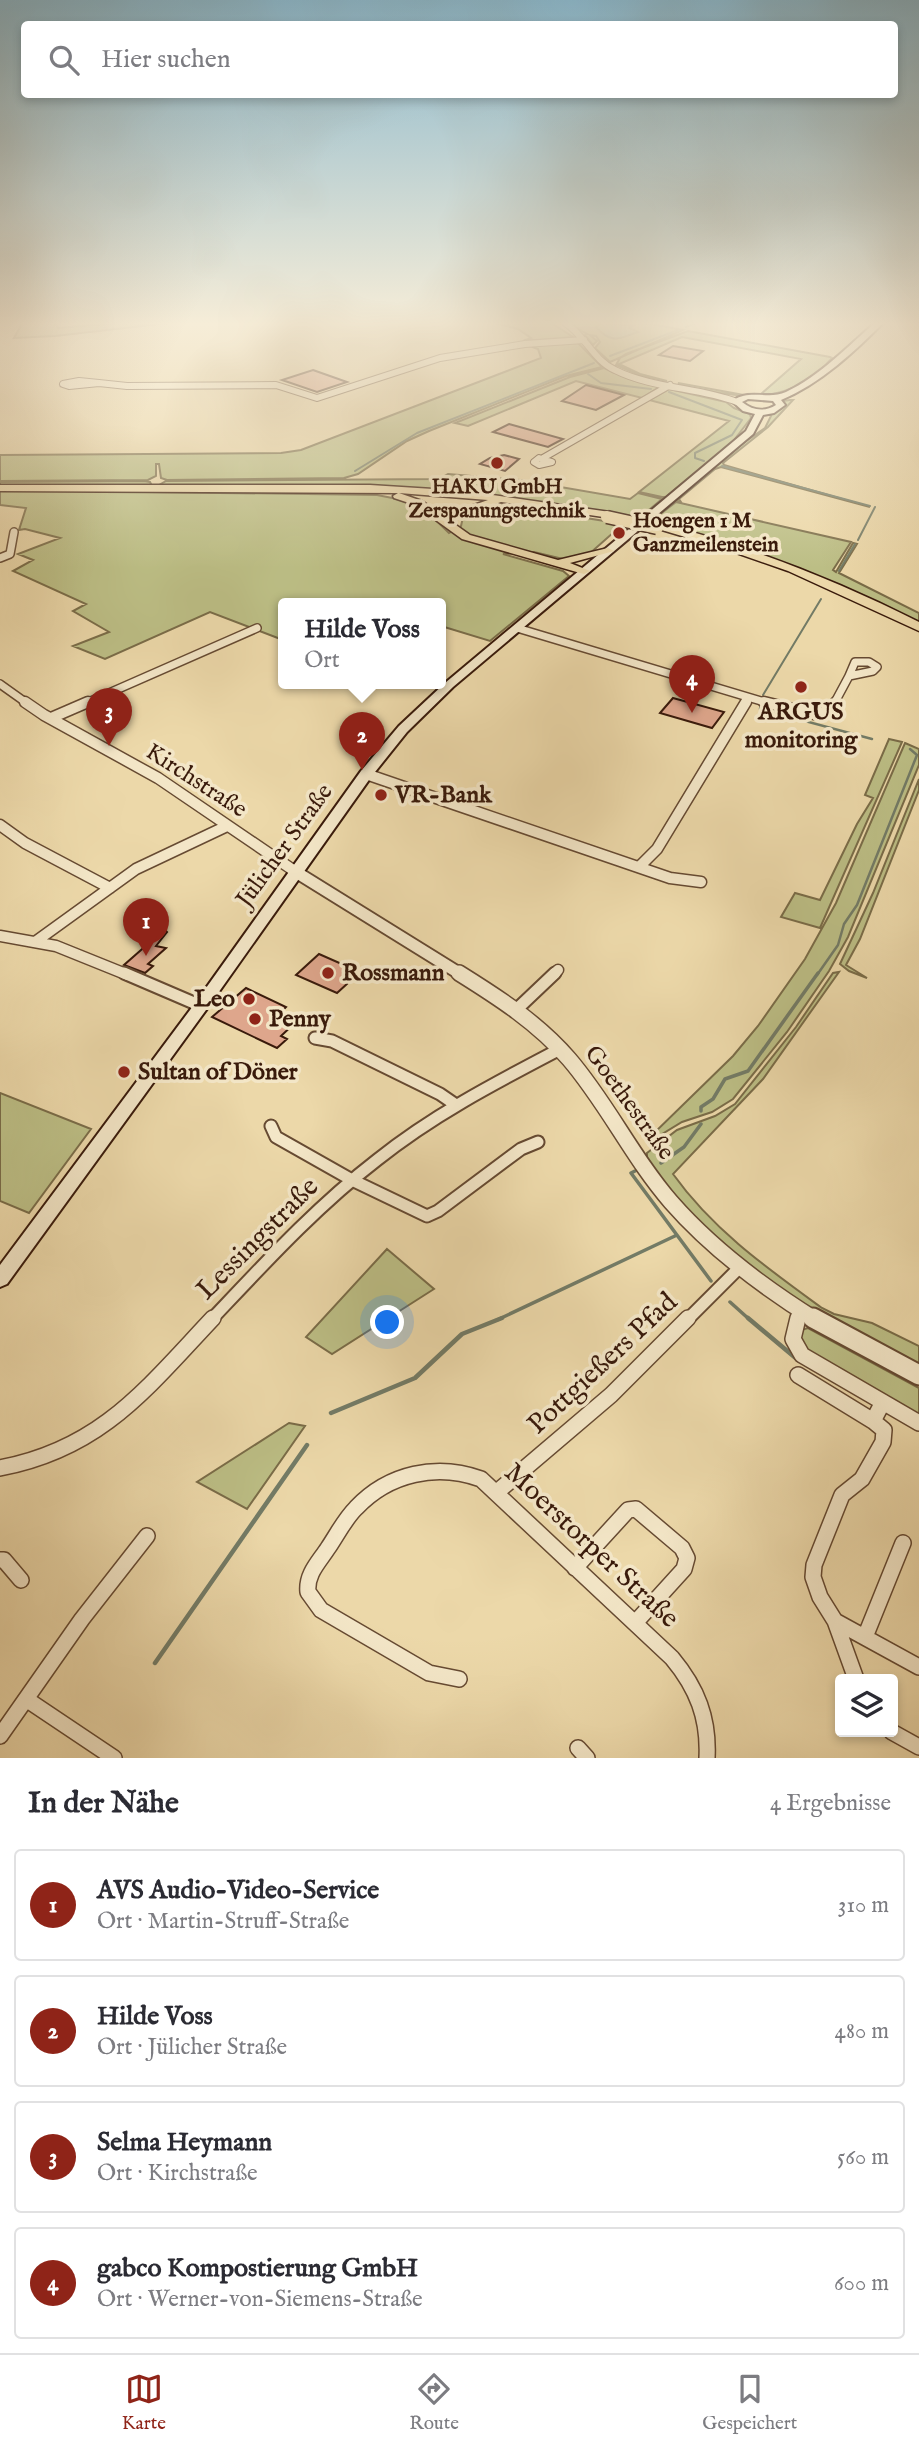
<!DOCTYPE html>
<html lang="de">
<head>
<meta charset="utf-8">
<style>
  :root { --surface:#fff; --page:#f2f2f3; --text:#2b2b33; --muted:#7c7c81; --line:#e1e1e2; --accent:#8f2418 }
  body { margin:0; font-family:"IM FELL English",serif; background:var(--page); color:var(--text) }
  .controls { position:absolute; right:21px; bottom:21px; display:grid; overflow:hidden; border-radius:7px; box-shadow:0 4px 10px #0003 }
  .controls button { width:63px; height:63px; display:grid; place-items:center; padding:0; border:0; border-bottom:2px solid var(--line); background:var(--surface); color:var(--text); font:35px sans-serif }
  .you { position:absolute; left:388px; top:1323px; width:24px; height:24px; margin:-18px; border:5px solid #fff; border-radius:50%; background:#1a73e8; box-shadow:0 0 0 10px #1a73e833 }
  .badge { display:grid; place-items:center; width:46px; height:46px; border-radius:50%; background:var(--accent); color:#fff; font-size:23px; font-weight:700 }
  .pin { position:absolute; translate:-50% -58px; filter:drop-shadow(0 2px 4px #0008) }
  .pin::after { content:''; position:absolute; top:37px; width:24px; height:21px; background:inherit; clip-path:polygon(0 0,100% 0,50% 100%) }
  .popup { position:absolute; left:278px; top:598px; width:168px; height:91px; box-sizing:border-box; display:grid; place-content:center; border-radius:7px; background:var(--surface); filter:drop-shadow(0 2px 5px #0005); font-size:23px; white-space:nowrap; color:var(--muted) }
  .popup b { font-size:26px; color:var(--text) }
  .popup::after { content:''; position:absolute; left:50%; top:100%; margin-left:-14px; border:14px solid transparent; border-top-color:var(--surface) }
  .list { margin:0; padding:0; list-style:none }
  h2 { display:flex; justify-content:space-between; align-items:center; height:91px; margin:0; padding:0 28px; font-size:30px }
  h2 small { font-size:23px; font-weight:400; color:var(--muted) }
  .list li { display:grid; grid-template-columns:46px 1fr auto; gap:21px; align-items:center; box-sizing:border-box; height:112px; margin:0 14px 14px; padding:0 14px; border:2px solid var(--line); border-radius:7px }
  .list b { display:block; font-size:26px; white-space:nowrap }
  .list p { margin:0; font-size:23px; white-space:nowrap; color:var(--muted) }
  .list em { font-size:23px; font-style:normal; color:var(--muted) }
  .icon { flex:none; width:38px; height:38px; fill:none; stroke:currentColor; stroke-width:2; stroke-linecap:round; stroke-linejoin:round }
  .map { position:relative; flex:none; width:919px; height:1758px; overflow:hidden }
  .search { position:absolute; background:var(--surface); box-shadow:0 4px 10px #0003; left:21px; right:21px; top:21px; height:77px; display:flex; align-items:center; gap:18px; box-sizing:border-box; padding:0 24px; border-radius:7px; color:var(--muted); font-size:26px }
  .sheet { height:595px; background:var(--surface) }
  nav { display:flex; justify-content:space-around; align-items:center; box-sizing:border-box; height:98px; border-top:2px solid var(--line); background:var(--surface); font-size:19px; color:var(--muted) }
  nav a { display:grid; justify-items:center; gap:4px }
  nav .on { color:var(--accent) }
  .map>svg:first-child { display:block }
</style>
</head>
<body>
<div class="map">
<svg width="919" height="1758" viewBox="0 0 919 1758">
  <rect width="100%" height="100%" fill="#ecd8a9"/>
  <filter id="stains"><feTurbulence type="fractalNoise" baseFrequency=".00286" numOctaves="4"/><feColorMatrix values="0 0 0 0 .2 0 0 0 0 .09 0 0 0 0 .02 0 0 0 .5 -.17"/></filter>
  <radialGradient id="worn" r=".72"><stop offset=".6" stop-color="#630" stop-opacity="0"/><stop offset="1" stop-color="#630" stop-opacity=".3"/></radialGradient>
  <path fill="#bcbe85" stroke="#7a6c48" stroke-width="2" d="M23 322H55L58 328 127 322H177L55 336 14 338Z
    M491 322H550L573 337 523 341 531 338 518 329Z
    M566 322H640L683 330 610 362 595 348 600 342 596 336 590 335 597 341 593 345 585 335 587 334Z
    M688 331 830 357 832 358C798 398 758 401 709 391 699 389 687 388 678 383L744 395 761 394 801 359 682 337 619 364 640 374 667 381 639 375 616 365 620 358 626 354Z
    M577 342 602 367 566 376 429 431 407 441 358 474 344 478 167 480 161 478 159 464H156V476L148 480 0 481V455L281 453 301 450 541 358 538 349 527 345Z
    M604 368 627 378 659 387 642 398 576 381 468 426 455 423 570 377Z
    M669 389 726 402 734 408 750 414 751 418 731 444 666 497H662L639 492 729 421 649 400Z
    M790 400H793L768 427 723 463 724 465 870 507 721 467 715 469 679 499 681 502 676 501 736 448 765 428 771 416 767 414 781 409 783 401Z
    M448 474 520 480 630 499 638 493 662 499 637 520 487 495 159 485 166 481 439 479Z
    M144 481 150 482 152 486 0 487V482Z
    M0 490 377 495 418 503 449 533 461 526 464 513 479 507 499 504 623 524 588 555 563 559 534 552 503 554 563 571 569 576 490 641 441 626V604H283V640L210 612 105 659 73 646 109 632 73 611 86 604 13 571 33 560 18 554 60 538 25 529 19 530 26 508 0 505Z
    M676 502 851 542 833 570 836 572 853 543 857 544 839 573 919 613V623L842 587 650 522Z
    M889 739 902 742 820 928 781 917 795 893 820 900 857 824 873 798 865 795Z
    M905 743 919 749V765L848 937 829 971 787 1032 733 1099 712 1112 682 1122 649 1142 652 1135 733 1056 758 1026 805 959 836 903Z
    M919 779V790L860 939 846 965 867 978 849 971 840 964 873 893Z
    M839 972 763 1079 673 1174C713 1230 767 1268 822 1308L834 1314 872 1323 919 1346V1368L833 1323 743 1264 679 1203 647 1161V1153L677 1130 715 1116 735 1104 796 1027 833 973Z
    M0 1093 91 1129 29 1213 0 1201Z
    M387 1249 434 1289 332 1354 306 1337Z
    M808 1328 919 1388V1417L819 1360 799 1344 801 1330Z
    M289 1423 305 1426 247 1509 197 1482Z"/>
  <path fill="#9abba2" stroke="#737b66" stroke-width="2" d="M604 322 633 326 630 328 638 332C621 337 613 346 596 327Z"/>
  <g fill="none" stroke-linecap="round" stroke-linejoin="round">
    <path stroke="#737b66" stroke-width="2" d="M686 327 698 322
      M610 356 678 330
      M588 374 601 383 651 389
      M669 392 742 420 732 435 695 453V458L704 461
      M722 466 870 506
      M355 471 417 433 594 363
      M858 540 875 507
      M839 571 855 544
      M763 695 821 599"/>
    <path stroke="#737b66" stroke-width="2.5" d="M761 704 760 709 872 739
      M817 975 838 945 844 924 857 905 917 755 910 749"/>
    <path stroke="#737b66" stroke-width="3.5" d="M701 1111V1107L713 1099 725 1079 748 1071 818 973
      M661 1163 684 1147 701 1124
      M635 1171 631 1173 711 1281
      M730 1302 750 1320
      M497 1320 677 1235"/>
    <path stroke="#737b66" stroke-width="4.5" d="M748 1318 798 1360
      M331 1413 415 1378 462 1334 502 1318
      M155 1663 307 1445"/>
  </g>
  <path fill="#dea68c" stroke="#391a0b" stroke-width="2" d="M673 346 703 351 690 361 659 355Z
    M313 370 347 382 317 392 282 380Z
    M586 385 624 395 596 410 562 401Z
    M509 424 563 439 548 447 493 432Z
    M504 455 519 459 505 471 480 464 490 458Z
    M673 698 724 712 712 728 660 713Z
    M164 929 167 932 156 946 166 948 148 964 153 966 145 973 124 965 149 943 143 940 151 934 157 935Z
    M319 954 360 972 337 993 296 975Z
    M246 988 286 1007 281 1012 298 1020 281 1036 287 1039 277 1048 212 1017Z"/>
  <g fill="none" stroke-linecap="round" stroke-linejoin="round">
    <defs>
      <path id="minor-far4" d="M564 322C585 335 593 360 615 370 653 389 698 387 737 402
        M79 381 99 383 69 386 63 384Z
        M99 383 127 386 276 385 317 398 440 358 525 344 584 340
        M539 458 552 462 539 465 534 462Z
        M543 458 670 385"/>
      <path id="minor-far3" d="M0 558 10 554 14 532
        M517 628 771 704
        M855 662H869L877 667 873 671 849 676Z
        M0 684 28 704
        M84 704 257 628
        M745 704 748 698
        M834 704 849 676"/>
      <path id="minor-far2" d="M25 702 44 715 158 778 296 872
        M764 702 818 715 829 709 836 702
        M51 718 88 702
        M366 774 670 878 701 882
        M0 825 25 843 110 888
        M639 867 657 849 746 702
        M0 936 56 946 128 975
        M35 942 136 869 227 826
        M553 975 558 970"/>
      <path id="minor-far1" d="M124 973 201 1006
        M516 1010 555 973
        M315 1038 332 1041 440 1094 456 1105
        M271 1126 276 1137 352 1180 427 1216 438 1211 521 1149 538 1142
        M211 1320C264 1264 316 1207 377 1160 433 1115 497 1082 560 1049
        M687 1320 739 1268
        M797 1320 801 1312"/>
      <path id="minor" d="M798 1318 793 1339 802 1355 919 1423
        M798 1375 873 1421
        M883 1402 873 1421 884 1430 883 1442 862 1479 842 1495 814 1565 813 1577 820 1597 835 1621 919 1667
        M0 1468C101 1449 146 1389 213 1318
        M497 1492 611 1395 688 1318
        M0 1560H4L21 1580
        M575 1568 628 1510 636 1509 682 1548 687 1558 684 1569 635 1623
        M835 1621 856 1679
        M865 1637 903 1543
        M459 1679 429 1673 321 1610 308 1592C306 1574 319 1562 328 1548 337 1535 344 1520 356 1508 389 1473 437 1463 481 1479L672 1658C697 1688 709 1718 707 1758
        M26 1699 114 1758
        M892 1732 919 1747
        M0 1736 82 1619 147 1536
        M578 1748 587 1758"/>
      <path id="tertiary-far2" d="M296 872 462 975"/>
      <path id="tertiary-far1" d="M459 973C499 998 538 1023 569 1059 607 1103 632 1157 671 1202 713 1250 763 1287 816 1320"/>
      <path id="tertiary" d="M813 1318 919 1375"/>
      <path id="secondary" d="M876 322H884C855 351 820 384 781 400L785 405 774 413 763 415 753 434 453 687 407 732 371 777 206 1010 7 1284 0 1287V1265L196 1002 361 771 399 726 445 683 746 431 755 414 743 411 733 402 734 400C750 389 769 400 786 392 820 376 848 346 876 322ZM748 399 773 401 776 405C765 412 753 411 742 402Z"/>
      <path id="primary" d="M0 485H370L465 491 610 512 615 515 610 518 501 502 458 517 454 516V512L488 500 399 493 422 501 470 535 558 560 608 548 614 551 570 563 590 571 584 574 580 573 462 539 415 505 394 498 393 496 398 493 0 491Z
        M659 523C749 546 836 580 919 622V631L788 571 722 548 655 528 653 526Z"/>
    </defs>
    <use href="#minor-far4" stroke="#664a32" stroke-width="8"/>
    <use href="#minor-far3" stroke="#664a32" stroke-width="10"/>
    <use href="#minor-far2" stroke="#664a32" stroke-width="13"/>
    <use href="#minor-far1" stroke="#664a32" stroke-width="15"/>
    <use href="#minor" stroke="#664a32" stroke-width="18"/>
    <use href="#tertiary-far2" stroke="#664a32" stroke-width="15"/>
    <use href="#tertiary-far1" stroke="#664a32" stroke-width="18"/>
    <use href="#tertiary" stroke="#664a32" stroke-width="23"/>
    <use href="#secondary" stroke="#391a0b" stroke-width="4"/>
    <use href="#primary" stroke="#391a0b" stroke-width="3"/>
    <use href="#minor-far4" stroke="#f3e6c7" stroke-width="6"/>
    <use href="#minor-far3" stroke="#f3e6c7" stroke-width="7"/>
    <use href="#minor-far2" stroke="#f3e6c7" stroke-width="10"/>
    <use href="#minor-far1" stroke="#f3e6c7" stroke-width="11"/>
    <use href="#minor" stroke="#f3e6c7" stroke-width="15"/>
    <use href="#tertiary-far2" stroke="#f3e6c7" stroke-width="11"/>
    <use href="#tertiary-far1" stroke="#f3e6c7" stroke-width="15"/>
    <use href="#tertiary" stroke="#f3e6c7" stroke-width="19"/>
    <use href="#secondary" fill="#f3e6c7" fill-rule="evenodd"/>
    <use href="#primary" fill="#ecd8a9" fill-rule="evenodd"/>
    <defs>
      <path id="primary-bridge" d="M607 517 657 528"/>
    </defs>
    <use href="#primary-bridge" stroke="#391a0b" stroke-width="15" stroke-linecap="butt"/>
    <use href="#primary-bridge" stroke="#ecd8a9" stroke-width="12"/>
  </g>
  <linearGradient id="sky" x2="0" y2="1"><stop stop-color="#89b7cc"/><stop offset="0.57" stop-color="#f6edd8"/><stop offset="1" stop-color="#f6edd8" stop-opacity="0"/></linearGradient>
  <rect width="919" height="568" fill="url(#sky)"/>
  <g fill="#8f2418" stroke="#f3e6c7" stroke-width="2.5">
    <circle cx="497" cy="463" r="7"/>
    <circle cx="619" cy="533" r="7"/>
    <circle cx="801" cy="687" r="7"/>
    <circle cx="381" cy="795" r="7"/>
    <circle cx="328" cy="973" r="7"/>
    <circle cx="249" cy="999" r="7"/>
    <circle cx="255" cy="1019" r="7"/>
    <circle cx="124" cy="1072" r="7"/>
  </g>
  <g text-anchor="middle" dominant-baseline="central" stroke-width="7" stroke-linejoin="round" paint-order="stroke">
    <g font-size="21" font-weight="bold" fill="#391a0b" stroke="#f3e6c7">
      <text x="497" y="487">HAKU GmbH<tspan x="497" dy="24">Zerspanungstechnik</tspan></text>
      <text x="633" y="521" text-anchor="start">Hoengen 1 M<tspan x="633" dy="24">Ganzmeilenstein</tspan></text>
    </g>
    <g font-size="24" font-weight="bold" fill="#391a0b" stroke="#f3e6c7" text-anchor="start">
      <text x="801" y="712" text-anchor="middle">ARGUS<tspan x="801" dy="28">monitoring</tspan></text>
      <text x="395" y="795">VR-Bank</text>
      <text x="342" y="973">Rossmann</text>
      <text x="235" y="999" text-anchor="end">Leo</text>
      <text x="269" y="1019">Penny</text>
      <text x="138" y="1072">Sultan of Döner</text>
    </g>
    <g font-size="24" fill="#391a0b" stroke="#f3e6c7">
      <text transform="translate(196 781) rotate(33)">Kirchstraße</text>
      <text transform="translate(285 846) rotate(-54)">Jülicher Straße</text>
      <text transform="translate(629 1103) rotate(54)">Goethestraße</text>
    </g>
    <g font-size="28" fill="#391a0b" stroke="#f3e6c7">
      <text transform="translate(258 1239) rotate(-45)">Lessingstraße</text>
      <text transform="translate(603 1364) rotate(-43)">Pottgießers Pfad</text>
      <text transform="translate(591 1546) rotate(43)">Moerstorper Straße</text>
    </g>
  </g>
  <rect width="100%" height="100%" filter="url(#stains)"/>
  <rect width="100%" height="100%" fill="url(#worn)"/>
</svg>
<div class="controls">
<button><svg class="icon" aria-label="layers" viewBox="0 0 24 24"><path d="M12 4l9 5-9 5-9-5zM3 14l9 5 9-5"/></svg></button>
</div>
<div class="you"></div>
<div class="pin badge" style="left:146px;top:956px">1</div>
<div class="pin badge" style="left:362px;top:770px">2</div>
<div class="popup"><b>Hilde Voss</b>Ort</div>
<div class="pin badge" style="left:109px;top:746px">3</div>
<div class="pin badge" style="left:692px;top:713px">4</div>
<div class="search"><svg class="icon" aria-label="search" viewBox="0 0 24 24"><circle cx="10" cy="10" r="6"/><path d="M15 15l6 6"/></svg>Hier suchen</div>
</div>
<section class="sheet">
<h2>In der Nähe<small>4 Ergebnisse</small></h2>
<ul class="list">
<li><span class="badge">1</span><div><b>AVS Audio-Video-Service</b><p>Ort · Martin-Struff-Straße</p></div><em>310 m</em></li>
<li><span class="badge">2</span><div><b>Hilde Voss</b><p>Ort · Jülicher Straße</p></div><em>480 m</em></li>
<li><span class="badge">3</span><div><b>Selma Heymann</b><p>Ort · Kirchstraße</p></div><em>560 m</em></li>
<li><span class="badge">4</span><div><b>gabco Kompostierung GmbH</b><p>Ort · Werner-von-Siemens-Straße</p></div><em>600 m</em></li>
</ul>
</section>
<nav>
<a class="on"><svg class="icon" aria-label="map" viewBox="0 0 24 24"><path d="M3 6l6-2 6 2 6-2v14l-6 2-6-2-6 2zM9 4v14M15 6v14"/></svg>Karte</a>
<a><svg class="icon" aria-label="directions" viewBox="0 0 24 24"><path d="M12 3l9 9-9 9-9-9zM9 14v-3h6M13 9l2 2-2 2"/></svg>Route</a>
<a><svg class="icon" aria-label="saved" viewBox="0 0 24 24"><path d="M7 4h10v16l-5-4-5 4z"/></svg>Gespeichert</a>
</nav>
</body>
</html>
